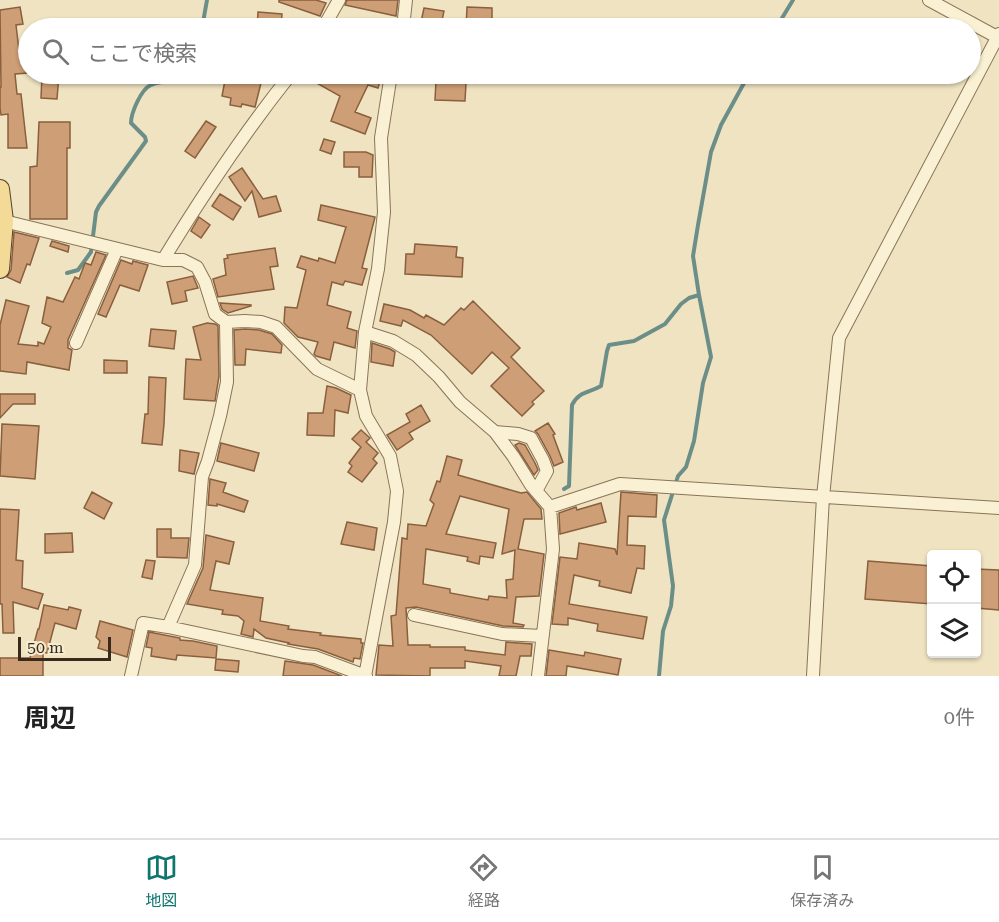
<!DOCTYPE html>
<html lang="ja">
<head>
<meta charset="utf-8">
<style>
  :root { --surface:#fff; --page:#f2f2f2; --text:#222; --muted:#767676; --line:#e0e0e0; --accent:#0f766e }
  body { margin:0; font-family:"Roboto Serif","Noto Sans JP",serif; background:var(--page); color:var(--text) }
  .controls { position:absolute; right:18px; bottom:18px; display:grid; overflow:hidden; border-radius:6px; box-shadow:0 2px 4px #0004 }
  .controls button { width:54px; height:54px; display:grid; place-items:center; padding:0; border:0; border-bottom:2px solid var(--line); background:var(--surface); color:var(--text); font:30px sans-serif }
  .scale { position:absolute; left:18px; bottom:15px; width:93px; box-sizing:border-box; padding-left:6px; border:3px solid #382b1d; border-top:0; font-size:16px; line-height:21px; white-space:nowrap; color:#382b1d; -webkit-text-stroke:4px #f6edd1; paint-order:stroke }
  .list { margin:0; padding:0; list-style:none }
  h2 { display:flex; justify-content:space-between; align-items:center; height:78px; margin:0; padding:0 24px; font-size:26px }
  h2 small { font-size:20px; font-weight:400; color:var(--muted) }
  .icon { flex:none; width:33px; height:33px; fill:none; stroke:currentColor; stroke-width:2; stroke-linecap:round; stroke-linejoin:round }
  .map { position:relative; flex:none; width:999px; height:676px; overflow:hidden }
  .search { position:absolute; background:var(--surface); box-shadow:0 2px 4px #0004; left:18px; right:18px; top:18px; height:66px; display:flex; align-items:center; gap:15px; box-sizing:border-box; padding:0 21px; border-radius:33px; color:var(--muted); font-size:22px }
  .sheet { height:162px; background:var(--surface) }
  nav { display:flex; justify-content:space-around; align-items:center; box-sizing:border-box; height:84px; border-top:2px solid var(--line); background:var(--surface); font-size:16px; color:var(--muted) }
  nav a { display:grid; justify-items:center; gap:3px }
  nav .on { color:var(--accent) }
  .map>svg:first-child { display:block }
</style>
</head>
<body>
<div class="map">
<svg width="999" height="676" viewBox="0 0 999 676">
  <rect width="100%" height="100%" fill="#efe3c1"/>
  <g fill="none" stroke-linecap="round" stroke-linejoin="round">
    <path stroke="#6b8f88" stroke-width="4" d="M202 28 207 0
      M776 28 793 0
      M67 273 78 270 91 252 96 212 99 206 146 141 145 137 131 123C131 113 141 89 151 85 163 79 166 86 177 74
      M564 489 569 486 572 405C579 391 589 393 601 386L607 351 609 345 634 341 665 324 681 304 689 298 699 295
      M659 676 663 631 671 606 673 586 664 520 678 476 686 467 694 441 703 383 711 357 699 295 693 256 698 225 711 152 721 125 749 74"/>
  </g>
  <path fill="#ce9f76" stroke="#895f3d" stroke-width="1.5" fill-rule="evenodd" d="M279 0H316L326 3 320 16 279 2Z
    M347 0H398L396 16 345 5Z
    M20 7 23 24 16 25 20 59 28 58V73L15 74 17 94H21L27 148H8V114L1 115 0 108V87H1L0 10Z
    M467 7 492 8V28H466Z
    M424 8 444 11 441 25 421 22Z
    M258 12 282 14 281 28H257Z
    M42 74H59L57 99 41 98Z
    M317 74H382L378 88 368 85 355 112 371 118 365 134 331 121 340 96 313 81Z
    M226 75 261 83 255 107 242 104 241 107 230 105 231 98 222 96Z
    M436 81 466 83 465 101 435 100Z
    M206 121 216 127 195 158 185 151Z
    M39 122H70V148H67V219H30V167L37 166Z
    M324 139 335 142 331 154 320 150Z
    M344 152H366L373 155 372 177H359V167H344Z
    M242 168 263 199 276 196 281 211 259 217 252 191 245 201 229 177Z
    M220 194 241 207 233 220 212 206Z
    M321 205 375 217 362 268 367 269 362 285 345 281 343 285 332 282 327 305 351 312 347 328 357 331 355 348 334 342 330 360 316 356 314 354 318 342 298 337 284 323 285 307 297 308 306 270 297 267 301 256 318 261 319 258 335 263 346 227 318 220Z
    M199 217 210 225 201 238 191 231Z
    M14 232 39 238 30 265 27 264 20 283 7 277 11 270Z
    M52 241 69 246 68 252 50 246Z
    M415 244 457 247 456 257 463 258 462 277 405 274 406 254H414Z
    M275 248 278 266 270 267 274 289 218 297 213 279 226 275 224 259 228 258 227 255Z
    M96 252 106 255 68 340V348L72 350 69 370 27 362 26 374 0 371V325L6 300 29 306 18 344 38 346V342L44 344 51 327 42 323 47 297 63 302 75 277 79 279 85 263 91 265Z
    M121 260 132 264 133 261 148 265 139 291 120 285 106 317 98 314Z
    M193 276 198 288 185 291 187 301 172 304 167 282Z
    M473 301 520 348 511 357 544 391 532 402 534 404 522 416 491 386 509 368 492 352 472 374 431 335 403 320 401 326 380 321 384 304 410 310 424 318 426 315 444 325 461 308 464 310Z
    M220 303 251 305V306L228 313 222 309Z
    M207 323 215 324 218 326 219 376 215 401 184 399 186 359 201 360 193 327Z
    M151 329 176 331 174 349 149 346Z
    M245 329 259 330 272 334 282 345 281 353 246 349 245 365H235L234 330Z
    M372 343 390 349 395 352 393 366 371 362Z
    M104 360 127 361V373H104Z
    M149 377 166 378 164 424 162 445 142 443 145 414H148Z
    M327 386 336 388 351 395 348 413 335 410 334 436 307 435 308 413H323Z
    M0 394H35V404H13L0 418Z
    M421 405 430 421 409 433 413 439 397 450 387 435 410 422 406 414Z
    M548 423 555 434 553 435 563 462 554 466 550 456 538 434 535 431Z
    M2 424 39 426 35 479 0 476Z
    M361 430 370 438 366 442 378 453 373 459 377 463 362 482 348 472 352 466 349 463 361 447 352 439Z
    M221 443 259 453 254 471 217 461Z
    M519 443 525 445 535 463 538 470 534 475 515 445Z
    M180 450 199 453 194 474 179 471Z
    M447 456 462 460 458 475 521 493 527 492 541 509 542 519H524L518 549 544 554 539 596 516 597 513 623 524 625 523 627 503 626 416 607 406 608 408 645H430V647H465V650L505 655 506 642 532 644 531 656H520L516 676H499L501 666 465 661V668H430V676L376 675 379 645 393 646 391 616 396 615 402 538 407 539 408 524 426 526 434 504 430 500 437 481 440 482ZM460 496 509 509 502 554 515 550 513 579 506 580 507 598 489 596 488 600 450 593V589L423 584 426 549 468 557 467 561 479 564 480 556 493 558 496 543 446 534Z
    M210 479 226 483 223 492 248 501 244 512 217 504V506L208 505Z
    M92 492 112 503 104 519 84 508Z
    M621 492 657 495 656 517 628 516 627 545 645 546 644 569 637 568 631 593 599 586 600 581 574 575 569 604 647 617 643 639 597 631 598 624 568 618V625L552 624 560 557 577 559 579 543 615 549 617 555Z
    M601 503 606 522 560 534 559 513 576 507 577 510Z
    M0 509 19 510 16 560 23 561 22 588 43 594 38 609 13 602 14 633H3L2 604H0Z
    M347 522 377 528 374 550 341 544Z
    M157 529H171V538H189L187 558 157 557Z
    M72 533 73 552 45 553V534Z
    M206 535 234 542 229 564 216 561 210 590 263 598 260 621 289 626 288 629 321 633 320 635 361 639V643H363L360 659 354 658 353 662 318 649 288 644 289 643 266 638 254 629 253 637 241 634 244 621 238 616 222 614 223 610 187 604 203 568Z
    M146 560 155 561 152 579 142 577Z
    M868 561 932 566V604L865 599Z
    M976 569 999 570V610L976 608Z
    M44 605 68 610 69 607 81 610 76 629 55 623 47 653 43 652V676H0V658H30L38 629H39Z
    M100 621 133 630 127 657 98 648 100 641 96 637Z
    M149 632 180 638V640L193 641 217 646 216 658 177 655 176 660 151 656 152 648 146 647Z
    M549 650 584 656 585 652 621 659 618 675 567 666 566 676H546Z
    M216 659 239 661 238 672 215 670Z
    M285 661 313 665 342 676H283Z"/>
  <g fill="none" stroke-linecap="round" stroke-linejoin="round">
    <defs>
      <path id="street" d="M929 0 997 37
        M323 28 339 0
        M403 28 406 0
        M0 220 163 260H183L197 267 205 282 215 314 226 322 227 382 220 416 208 461 202 477 195 565 168 627
        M163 260C202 196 244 133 291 74
        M226 322 245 321 261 322 276 327 317 369 360 390
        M365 332 393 341 416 355 439 377 460 402 495 432 513 456 531 485 550 507 553 549 538 676
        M76 343 117 249
        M495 432 518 434 531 438 543 460 547 471 536 491
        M550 507 620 484 999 508
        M414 615 502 634 542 636
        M131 676 143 623 168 627 303 656 315 657 366 676
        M365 676 394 522 397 491 390 456 366 416 360 390 365 332 378 269 384 212 381 138 391 74
        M813 676 823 497 839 338 999 34"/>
      <path id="primary" d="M0 189 4 221 0 269"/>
    </defs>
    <use href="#street" stroke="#897458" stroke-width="14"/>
    <use href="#primary" stroke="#56422d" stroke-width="20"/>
    <use href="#street" stroke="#faf0d4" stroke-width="12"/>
    <use href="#primary" stroke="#f3db97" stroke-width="18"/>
  </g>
</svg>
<div class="controls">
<button><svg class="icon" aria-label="locate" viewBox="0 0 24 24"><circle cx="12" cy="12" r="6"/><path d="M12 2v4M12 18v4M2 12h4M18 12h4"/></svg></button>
<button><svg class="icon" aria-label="layers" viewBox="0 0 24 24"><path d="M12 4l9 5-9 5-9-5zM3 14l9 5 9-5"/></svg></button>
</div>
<div class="scale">50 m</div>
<div class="search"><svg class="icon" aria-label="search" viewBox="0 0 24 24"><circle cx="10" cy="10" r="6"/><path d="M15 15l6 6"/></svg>ここで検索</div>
</div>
<section class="sheet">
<h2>周辺<small>0件</small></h2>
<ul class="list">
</ul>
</section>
<nav>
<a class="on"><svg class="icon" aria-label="map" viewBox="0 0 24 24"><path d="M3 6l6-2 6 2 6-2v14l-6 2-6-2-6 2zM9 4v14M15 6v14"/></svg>地図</a>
<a><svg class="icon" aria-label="directions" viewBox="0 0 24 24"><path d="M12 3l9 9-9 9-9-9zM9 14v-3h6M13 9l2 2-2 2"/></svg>経路</a>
<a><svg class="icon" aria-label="saved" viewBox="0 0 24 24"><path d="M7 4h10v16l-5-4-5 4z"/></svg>保存済み</a>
</nav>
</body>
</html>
